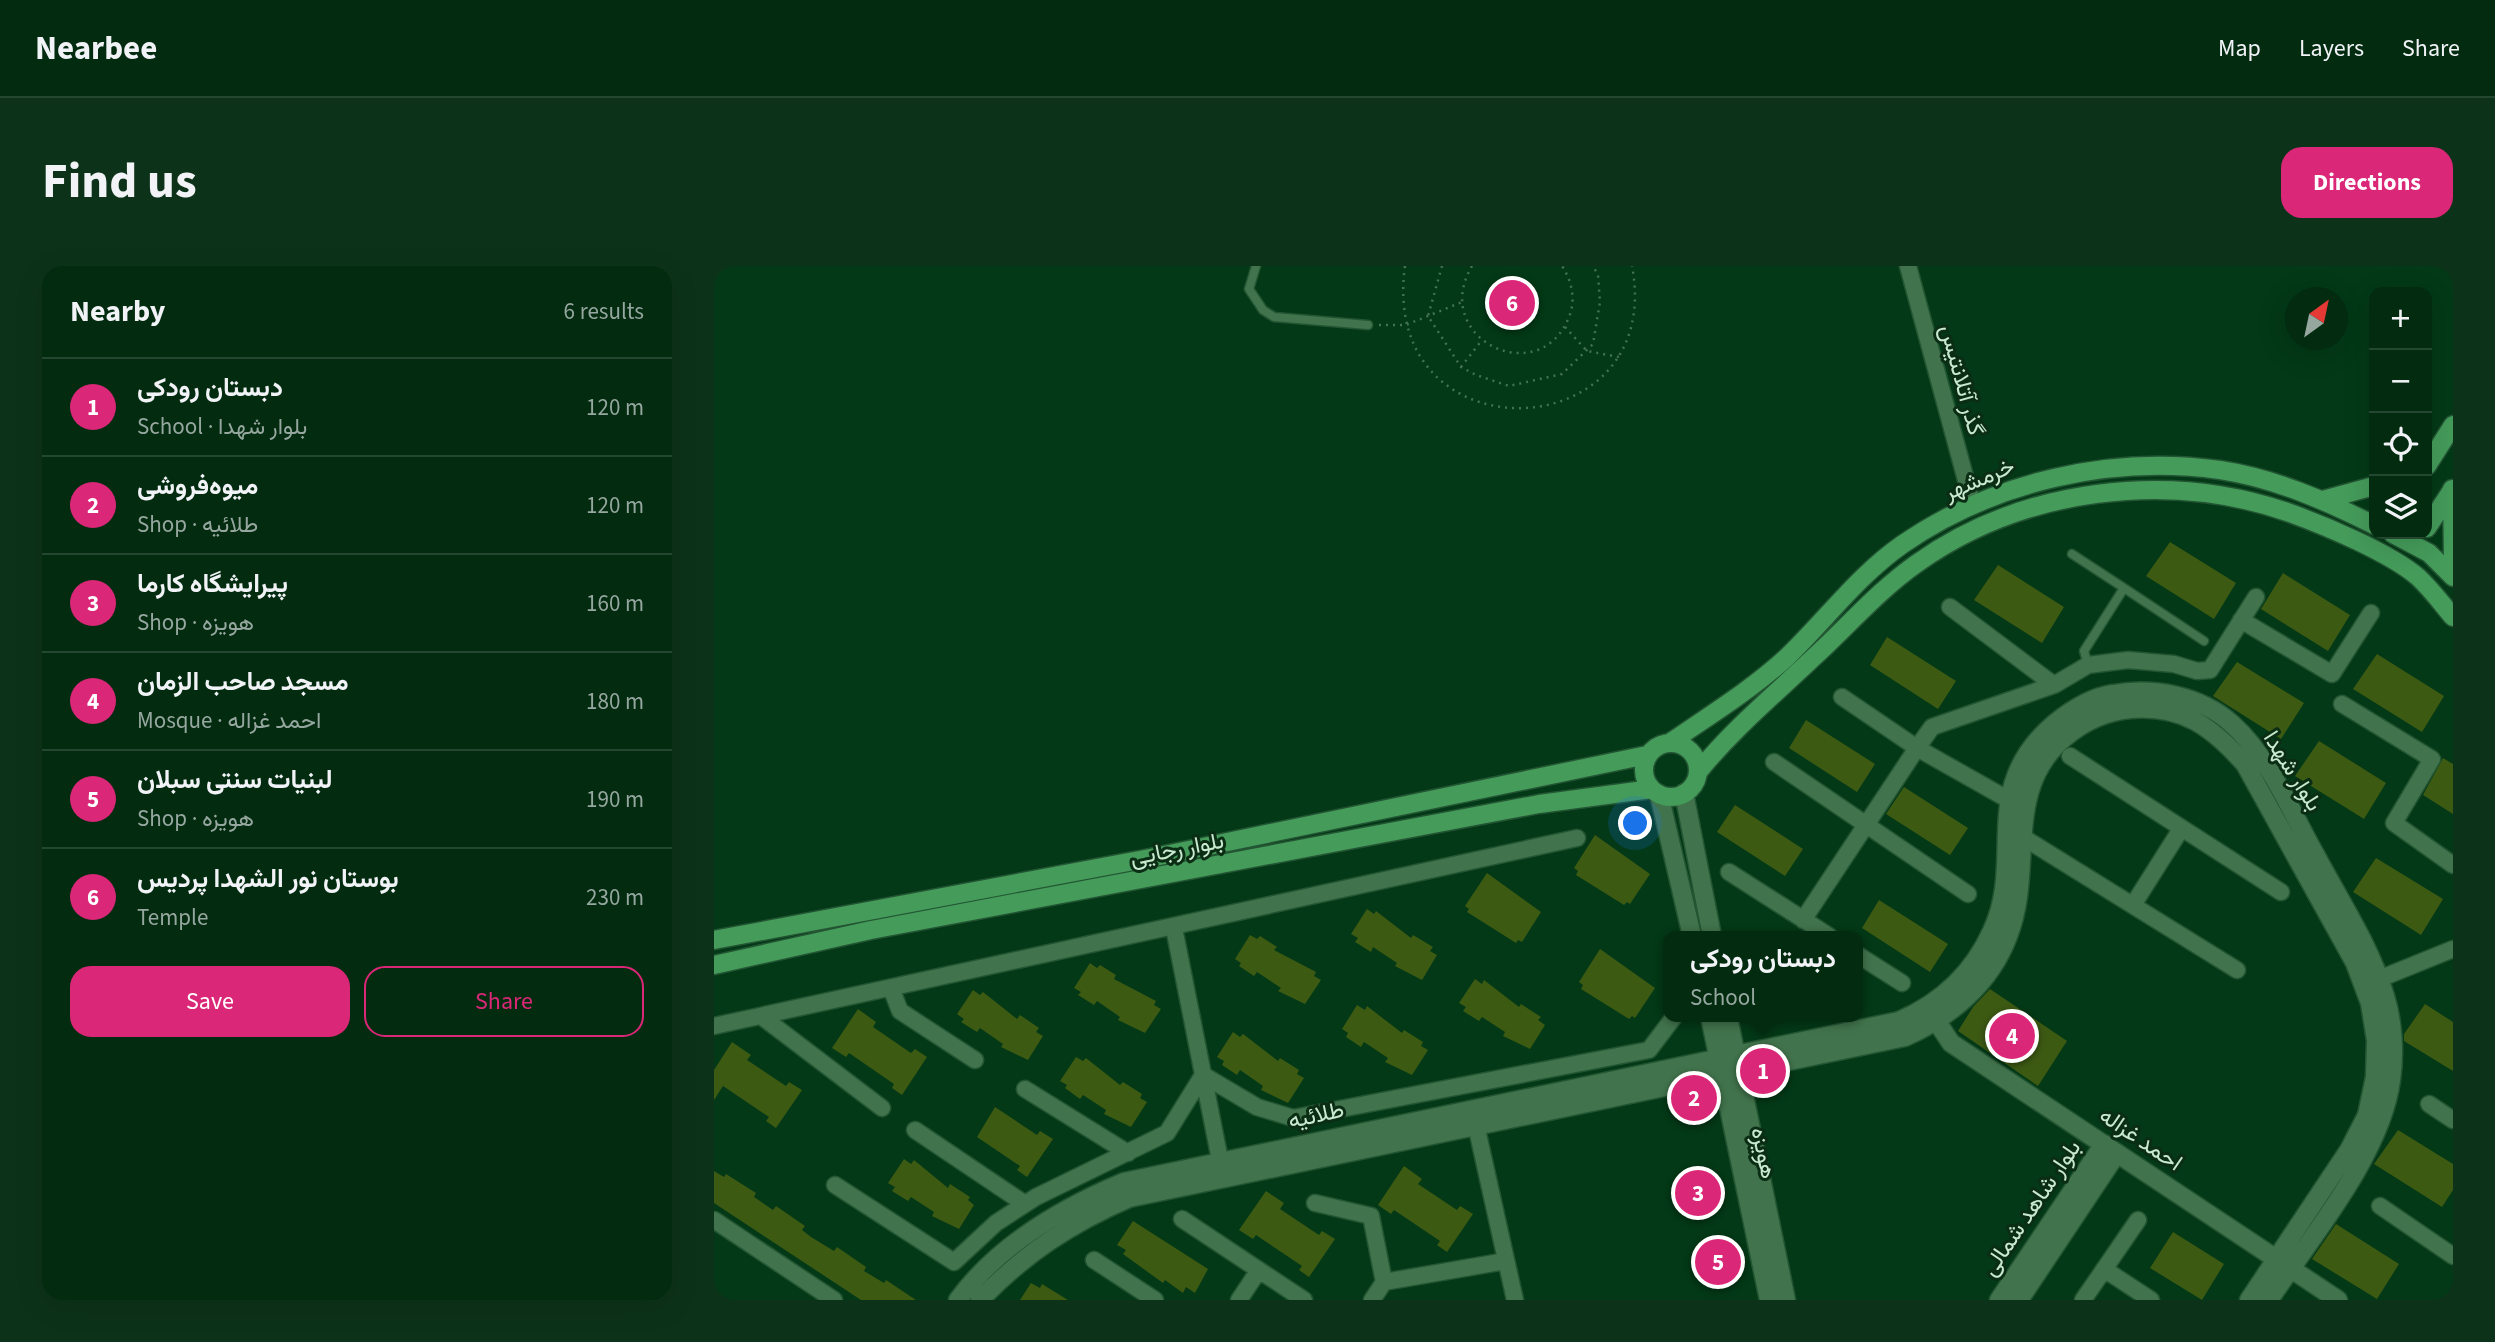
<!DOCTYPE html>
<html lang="en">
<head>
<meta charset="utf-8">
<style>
  :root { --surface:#022b10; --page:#0c3319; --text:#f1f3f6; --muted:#96a79f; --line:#234730; --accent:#db2777 }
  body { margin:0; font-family:"Source Sans 3",Vazirmatn,sans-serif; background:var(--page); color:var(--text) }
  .controls { position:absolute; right:21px; top:21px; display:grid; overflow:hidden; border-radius:14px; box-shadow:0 7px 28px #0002 }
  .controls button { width:63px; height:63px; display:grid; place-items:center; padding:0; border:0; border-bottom:2px solid var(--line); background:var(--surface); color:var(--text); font:35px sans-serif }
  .compass { position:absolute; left:1571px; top:21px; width:63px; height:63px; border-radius:50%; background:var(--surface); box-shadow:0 7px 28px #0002; rotate:33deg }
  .you { position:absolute; left:922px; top:558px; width:24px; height:24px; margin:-18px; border:5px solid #fff; border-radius:50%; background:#1a73e8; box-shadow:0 0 0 10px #1a73e833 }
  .badge { display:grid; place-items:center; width:46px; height:46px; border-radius:50%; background:var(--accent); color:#fff; font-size:23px; font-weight:700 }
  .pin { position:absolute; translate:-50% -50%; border:4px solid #fff; box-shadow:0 2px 7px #0006 }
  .popup { position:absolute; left:949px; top:665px; width:200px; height:91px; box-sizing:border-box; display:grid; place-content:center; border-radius:14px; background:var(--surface); filter:drop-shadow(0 2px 5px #0005); font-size:23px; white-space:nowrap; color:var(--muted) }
  .popup b { font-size:26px; color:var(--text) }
  .popup::after { content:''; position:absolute; left:50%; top:100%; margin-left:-14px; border:14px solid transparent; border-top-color:var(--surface) }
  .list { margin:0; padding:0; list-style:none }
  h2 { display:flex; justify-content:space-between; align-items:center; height:91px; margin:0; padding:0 28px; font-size:30px }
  h2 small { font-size:23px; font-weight:400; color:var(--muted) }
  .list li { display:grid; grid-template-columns:46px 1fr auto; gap:21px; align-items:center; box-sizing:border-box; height:98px; padding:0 28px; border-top:2px solid var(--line) }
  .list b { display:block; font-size:26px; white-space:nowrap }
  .list p { margin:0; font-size:23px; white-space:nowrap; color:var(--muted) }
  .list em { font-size:23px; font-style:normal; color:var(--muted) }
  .actions { display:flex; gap:14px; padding:21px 28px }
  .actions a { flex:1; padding:16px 0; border:2px solid var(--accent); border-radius:21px; text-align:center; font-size:24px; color:var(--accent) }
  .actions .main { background:var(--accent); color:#fff }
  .icon { flex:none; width:38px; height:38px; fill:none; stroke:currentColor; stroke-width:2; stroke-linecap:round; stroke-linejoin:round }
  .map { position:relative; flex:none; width:1739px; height:1034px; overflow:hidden; border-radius:21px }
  header { display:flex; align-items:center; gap:42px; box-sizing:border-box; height:98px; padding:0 35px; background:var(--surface); border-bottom:2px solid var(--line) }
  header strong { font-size:33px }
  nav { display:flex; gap:38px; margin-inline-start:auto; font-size:24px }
  .intro { display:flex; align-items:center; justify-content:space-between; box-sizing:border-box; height:168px; padding:0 42px }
  h1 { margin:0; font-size:49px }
  .button { padding:18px 32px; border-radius:21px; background:var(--accent); color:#fff; font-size:24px; font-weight:700 }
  main { display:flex; gap:42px; padding:0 42px }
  aside { flex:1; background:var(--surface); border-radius:21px; box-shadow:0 7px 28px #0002 }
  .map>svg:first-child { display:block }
</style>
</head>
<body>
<header>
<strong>Nearbee</strong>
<nav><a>Map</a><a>Layers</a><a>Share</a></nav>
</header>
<div class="intro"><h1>Find us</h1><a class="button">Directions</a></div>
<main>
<aside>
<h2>Nearby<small>6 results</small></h2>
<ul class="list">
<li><span class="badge">1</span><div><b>دبستان رودکی</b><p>School · بلوار شهدا</p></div><em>120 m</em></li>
<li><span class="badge">2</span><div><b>میوه‌فروشی</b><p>Shop · طلائیه</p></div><em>120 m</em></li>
<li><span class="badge">3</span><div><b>پیرایشگاه کارما</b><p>Shop · هویزه</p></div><em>160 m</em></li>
<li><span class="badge">4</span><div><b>مسجد صاحب الزمان</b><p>Mosque · احمد غزاله</p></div><em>180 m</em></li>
<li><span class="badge">5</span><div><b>لبنیات سنتی سبلان</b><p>Shop · هویزه</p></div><em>190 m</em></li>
<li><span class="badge">6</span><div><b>بوستان نور الشهدا پردیس</b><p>Temple</p></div><em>230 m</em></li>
</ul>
<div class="actions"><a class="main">Save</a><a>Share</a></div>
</aside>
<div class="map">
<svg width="1739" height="1034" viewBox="0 0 1739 1034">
  <rect width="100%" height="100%" fill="#033916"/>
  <path fill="#3d5a13" d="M1456 276 1522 317 1500 353 1432 310Z
    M1284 299 1350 341 1328 377 1260 334Z
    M1569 307 1636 349 1614 385 1547 343Z
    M1173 371 1242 415 1224 443 1156 399Z
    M1663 388 1730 430 1708 466 1639 423Z
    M1523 396 1590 437 1567 473 1499 430Z
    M1092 454 1161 498 1143 526 1075 482Z
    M1605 475 1672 517 1650 553 1581 510Z
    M1729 492 1739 498V548L1709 529Z
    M1190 521 1254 562 1236 589 1172 548Z
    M1021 539 1089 583 1071 610 1003 566Z
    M881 569 936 608 916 638 913 636 910 639 862 609 864 605 860 602Z
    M1662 592 1729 633 1707 669 1639 626Z
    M773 607 827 646 808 676 804 674 802 677 753 646 755 643 751 640Z
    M1165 634 1234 678 1216 706 1148 662Z
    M653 643 660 648 662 645 697 672 699 669 719 681 716 685 723 689 708 714 681 700 683 697 659 681 657 686 641 676 644 672 637 668Z
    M536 669 543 673 546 670 563 681 560 684 602 706 600 710 607 714 591 738 564 725 567 722 543 706 540 710 525 700 527 697 521 693Z
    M886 683 941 722 921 752 918 750 915 753 867 723 869 719 865 716Z
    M376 697 383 702 386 699 402 709 400 713 442 735 440 739 447 743 431 767 404 754 406 751 383 735 380 739 364 729 367 726 360 722Z
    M761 713 768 718 770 714 805 741 807 738 827 751 824 754 831 759 816 783 789 770 791 766 768 751 765 755 749 745 752 741 745 737Z
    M1276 723 1353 775 1324 820 1244 765 1259 741Z
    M259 724 266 729 269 726 303 753 306 749 325 762 322 766 329 770 314 794 287 781 289 778 266 762 263 766 247 756 250 753 243 748Z
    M1711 738 1739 756V805L1690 775V768Z
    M643 739 651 744 653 740 688 767 690 764 709 776 707 780 714 784 698 809 671 796 674 792 650 776 647 781 632 771 634 767 628 763Z
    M144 743 162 756 159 761 197 787 201 783 213 791 188 829 178 822 180 818 135 787 132 791 118 782Z
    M519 766 526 771 529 768 564 795 566 792 585 804 583 808 590 812 574 837 547 824 549 820 526 804 523 809 508 799 510 795 503 791Z
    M18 776 37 789 33 794 72 820 75 816 88 824 62 862 52 855 55 851 9 820 0 834V804Z
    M362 791 369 795 372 792 406 819 409 816 428 828 426 832 433 836 417 861 390 848 392 844 369 829 366 833 351 822 353 819 346 815Z
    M281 841 323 869 326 865 339 873 313 911 303 904 306 900 263 871Z
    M1684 864 1739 898V924L1728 941 1660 898Z
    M190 893 197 898 200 894 234 922 236 918 256 931 254 934 260 939 245 963 218 950 220 946 197 931 194 935 178 925 181 921 174 917Z
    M690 900 708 913 704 918 743 944 746 940 759 948 733 986 723 979 726 975 680 944 677 948 664 939Z
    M0 905 10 911 12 908 42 927 40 931 59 944 62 940 91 960 88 964 97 971 120 985 123 981 152 1001 150 1005 170 1017 172 1014 202 1034H147L0 937Z
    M552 925 570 937 566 943 605 969 608 965 621 973 595 1011 585 1004 588 1000 542 969 539 973 525 964Z
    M419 955 494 1003 481 1027 472 1021 469 1027 451 1014 449 1017 409 988 412 984 403 979Z
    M1622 958 1685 998 1663 1033 1598 993Z
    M1459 966 1510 998 1488 1034 1436 1002Z
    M317 1017 326 1022 328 1018 354 1034H306Z"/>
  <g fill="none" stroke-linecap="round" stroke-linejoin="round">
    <defs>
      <path id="service" d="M542 0 535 23 549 44 560 51 654 59
        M1358 288 1410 322 1370 385 1374 399
        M1410 322 1490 375"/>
      <path id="minor" d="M1194 0 1259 240
        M1236 341 1340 419
        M1527 354 1618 408 1657 347
        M1128 431 1203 482 1218 461 1340 419 1374 399 1414 394 1460 398 1483 405 1496 404 1542 331
        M1628 438 1718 493 1680 557 1739 599
        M1356 490 1567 626
        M1060 496 1254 628
        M1307 570 1523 704
        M1015 606 1115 670
        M1419 639 1467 563
        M1089 654 1203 482 1295 534
        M460 662 506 894
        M1144 689 1188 717
        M1665 713 1739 683
        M177 722 186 745 261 794
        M47 750 168 842
        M0 760 863 572
        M311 823 414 887
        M1715 838 1739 854
        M762 859 801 1034
        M201 864 311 938
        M121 919 240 996 282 957 322 931 453 867 489 809 543 841 579 852 935 784 960 751
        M601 937 657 950 670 1016 792 995
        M1666 940 1739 990
        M468 953 590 1034
        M0 954 120 1034
        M380 994 441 1034
        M1390 1003 1437 1034
        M525 1034 545 1004
        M658 1034 670 1016
        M1369 1034 1424 954"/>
      <path id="tertiary" d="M970 527 998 670
        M945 528 978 670
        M1217 747 1237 777 1624 1034
        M996 751 1055 1034
        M1014 751 1072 1034
        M244 1034C285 978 348 942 410 916L1185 755C1227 737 1259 707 1278 665 1312 592 1264 523 1340 458 1356 445 1378 431 1399 428 1439 421 1486 429 1518 458 1556 492 1577 546 1602 590 1626 635 1656 680 1671 730 1679 756 1681 787 1677 814 1667 889 1597 971 1555 1034
        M266 1034C310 988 357 957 415 932L1191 771C1236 751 1276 718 1294 670 1321 603 1288 524 1350 472 1370 455 1392 445 1417 443 1469 439 1498 461 1531 498L1641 697 1656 737 1662 774 1661 811 1653 849 1635 884 1535 1034
        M1285 1034 1390 878
        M1305 1034 1403 887"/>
      <path id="secondary" d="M1713 200 1739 159
        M1738 223 1739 292
        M1609 234 1660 220
        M1713 262 1738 224
        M1679 268 1715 287 1739 311
        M957 476C996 449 1037 424 1072 392 1112 354 1143 310 1189 278 1281 215 1397 189 1506 204 1560 212 1612 235 1660 259
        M930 504a27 27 0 1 1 54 0a27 27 0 1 1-54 0Z
        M984 506C1019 463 1060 429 1100 391 1134 360 1164 325 1202 298 1308 222 1454 204 1576 247 1612 260 1676 287 1704 311 1717 323 1728 338 1739 351
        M0 674 436 592 933 489
        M0 699 157 664 825 538 938 523"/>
    </defs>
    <use href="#service" stroke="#235533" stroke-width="11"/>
    <use href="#minor" stroke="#235533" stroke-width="19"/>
    <use href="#tertiary" stroke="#235533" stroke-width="21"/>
    <use href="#secondary" stroke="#235533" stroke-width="21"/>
    <path stroke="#437252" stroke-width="2.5" stroke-dasharray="2 5" stroke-linecap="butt" d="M691 0C664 195 953 184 918 0
      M728 0 714 50 747 101 762 109 795 120 848 108 879 78 886 36 884 9 879 0
      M758 0C715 72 825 126 855 51 862 34 858 15 848 0
      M665 59H692L748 36
      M851 61 873 85 905 91
      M747 101 768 74"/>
    <use href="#service" stroke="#41744c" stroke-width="8"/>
    <use href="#minor" stroke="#41744c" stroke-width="16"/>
    <use href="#tertiary" stroke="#41744c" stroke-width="18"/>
    <use href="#secondary" stroke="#449b5a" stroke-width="18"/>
  </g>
  <g text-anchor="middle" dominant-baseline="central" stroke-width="6" stroke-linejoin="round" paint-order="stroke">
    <g font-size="23" fill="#c9eace" stroke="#0a2d14">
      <text transform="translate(1248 114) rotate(75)">گذر آتلانتیس</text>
      <text transform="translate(1265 213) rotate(-23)">خرمشهر</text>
      <text transform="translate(1579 505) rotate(58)">بلوار شهدا</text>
      <text transform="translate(463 583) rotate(-11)">بلوار رجایی</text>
      <text transform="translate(602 849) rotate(-12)">طلائیه</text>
      <text transform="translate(1427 873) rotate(34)">احمد غزاله</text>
      <text transform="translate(1050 887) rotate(78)">هویزه</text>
      <text transform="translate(1317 942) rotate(-56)">بلوار شاهد شمالی</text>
    </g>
  </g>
</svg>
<div class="controls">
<button>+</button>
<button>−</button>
<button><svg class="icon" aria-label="locate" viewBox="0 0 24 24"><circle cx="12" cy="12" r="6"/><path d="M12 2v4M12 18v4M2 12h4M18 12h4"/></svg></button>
<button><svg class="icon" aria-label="layers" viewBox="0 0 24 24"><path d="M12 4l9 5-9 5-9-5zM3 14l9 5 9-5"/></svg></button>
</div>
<svg class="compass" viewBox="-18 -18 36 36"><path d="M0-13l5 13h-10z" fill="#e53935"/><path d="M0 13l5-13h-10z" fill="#96a79f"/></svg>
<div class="you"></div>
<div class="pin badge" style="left:1049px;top:805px">1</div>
<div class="popup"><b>دبستان رودکی</b>School</div>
<div class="pin badge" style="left:980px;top:832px">2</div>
<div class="pin badge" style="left:984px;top:927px">3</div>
<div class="pin badge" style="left:1298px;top:770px">4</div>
<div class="pin badge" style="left:1004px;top:996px">5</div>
<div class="pin badge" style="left:798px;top:37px">6</div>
</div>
</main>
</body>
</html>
